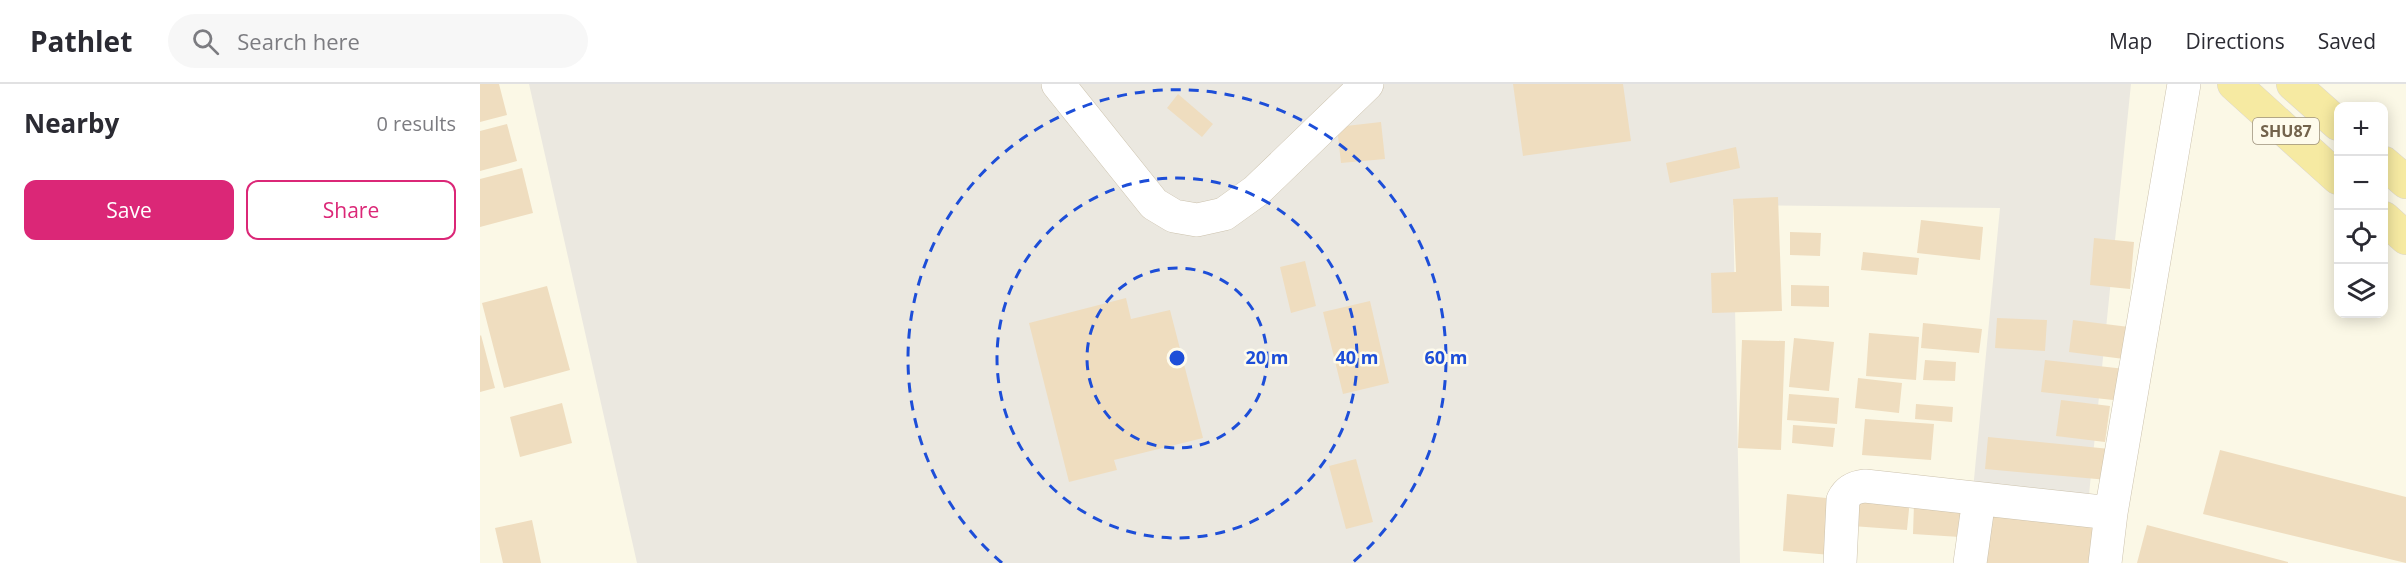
<!DOCTYPE html>
<html lang="en">
<head>
<meta charset="utf-8">
<style>
  :root { --surface:#fff; --page:#f7f7f7; --text:#2b2b33; --muted:#7c7c81; --line:#e1e1e2; --accent:#db2777 }
  body { margin:0; font-family:"Open Sans",sans-serif; background:var(--page); color:var(--text) }
  .controls { position:absolute; right:18px; top:18px; display:grid; overflow:hidden; border-radius:12px; box-shadow:0 3px 15px #0003 }
  .controls button { width:54px; height:54px; display:grid; place-items:center; padding:0; border:0; border-bottom:2px solid var(--line); background:var(--surface); color:var(--text); font:30px sans-serif }
  .list { margin:0; padding:0; list-style:none }
  h2 { display:flex; justify-content:space-between; align-items:center; height:78px; margin:0; padding:0 24px; font-size:26px }
  h2 small { font-size:20px; font-weight:400; color:var(--muted) }
  .actions { display:flex; gap:12px; padding:18px 24px }
  .actions a { flex:1; padding:14px 0; border:2px solid var(--accent); border-radius:12px; text-align:center; font-size:21px; color:var(--accent) }
  .actions .main { background:var(--accent); color:#fff }
  .icon { flex:none; width:33px; height:33px; fill:none; stroke:currentColor; stroke-width:2; stroke-linecap:round; stroke-linejoin:round }
  .map { position:relative; flex:none; width:1926px; height:479px; overflow:hidden }
  header { display:flex; align-items:center; gap:36px; box-sizing:border-box; height:84px; padding:0 30px; background:var(--surface); border-bottom:2px solid var(--line) }
  header strong { font-size:28px }
  nav { display:flex; gap:33px; margin-inline-start:auto; font-size:21px }
  .search { width:420px; height:54px; background:var(--page); display:flex; align-items:center; gap:15px; box-sizing:border-box; padding:0 21px; border-radius:33px; color:var(--muted); font-size:22px }
  main { display:flex }
  aside { flex:1; background:var(--surface) }
  .map>svg:first-child { display:block }
</style>
</head>
<body>
<header>
<strong>Pathlet</strong>
<div class="search"><svg class="icon" aria-label="search" viewBox="0 0 24 24"><circle cx="10" cy="10" r="6"/><path d="M15 15l6 6"/></svg>Search here</div>
<nav><a>Map</a><a>Directions</a><a>Saved</a></nav>
</header>
<main>
<aside>
<h2>Nearby<small>0 results</small></h2>
<ul class="list">
</ul>
<div class="actions"><a class="main">Save</a><a>Share</a></div>
</aside>
<div class="map">
<svg width="1926" height="479" viewBox="0 0 1926 479">
  <rect width="100%" height="100%" fill="#fbf8e6"/>
  <path fill="#ebe8e0" d="M49 0H1651L1602 479H1486L1520 124 1253 121 1260 479H157Z"/>
  <path fill="#efddbf" d="M0 0H19L27 31 0 38Z
    M1033 0H1143L1151 57 1043 72Z
    M698 10 733 40 722 53 687 24Z
    M901 38 905 75 861 79 857 43Z
    M27 40 37 77 0 87V47Z
    M1256 63 1260 84 1190 99 1186 79Z
    M42 84 53 129 0 143V95Z
    M1298 113 1302 227 1232 229 1231 189 1256 188 1253 115Z
    M1441 136 1503 143 1500 176 1437 169Z
    M1310 148 1341 149 1340 172 1310 171Z
    M1614 154 1654 158 1650 205 1610 201Z
    M1383 168 1439 174 1437 191 1381 186Z
    M825 177 836 222 811 229 800 183Z
    M1311 201 1349 202V223L1311 222Z
    M67 202 90 286 24 304 2 219Z
    M646 214 651 235 690 226 723 354 634 376 637 386 589 398 549 239Z
    M890 217 909 299 863 310 843 228Z
    M1517 234 1567 236 1565 267 1515 264Z
    M1593 236 1649 243 1644 275 1589 268Z
    M1443 239 1502 245 1499 269 1441 264Z
    M1389 249 1439 253 1436 296 1386 292Z
    M1 251 15 304 0 308V252Z
    M1314 254 1354 258 1349 307 1309 303Z
    M1262 256 1305 257 1301 366 1258 364Z
    M1445 276 1476 278 1475 297 1443 296Z
    M1565 276 1645 285 1642 317 1561 308Z
    M1378 294 1422 299 1419 329 1375 324Z
    M1309 310 1359 314 1357 340 1307 336Z
    M1581 316 1630 322 1625 358 1576 352Z
    M82 319 92 359 40 373 30 333Z
    M1436 320 1473 323 1472 338 1435 335Z
    M1385 335 1454 340 1451 376 1382 371Z
    M1313 341 1355 344 1353 363 1312 359Z
    M1508 353 1630 365 1628 396 1505 385Z
    M1740 366 1926 413V479L1723 430Z
    M876 375 893 438 866 445 849 382Z
    M1307 410 1356 415 1351 471 1303 467Z
    M1374 410 1430 415 1427 446 1372 442Z
    M1434 420 1482 422 1480 453 1433 450Z
    M1506 426 1615 441 1610 479H1499Z
    M52 436 61 479H23L15 444Z
    M1667 441 1808 478V479H1657Z"/>
  <g fill="none" stroke-linecap="round" stroke-linejoin="round">
    <defs>
      <path id="minor" d="M578 0 674 120 694 132 717 136 744 130 776 107 887 0
        M1360 479 1363 416C1368 406 1375 403 1385 402L1631 429
        M1490 479 1499 415
        M1625 479 1631 429 1704 0"/>
      <path id="major" d="M1754 0 1858 94
        M1813 0 1858 40
        M1904 79 1926 98
        M1904 134 1926 154"/>
    </defs>
    <use href="#minor" stroke="#ccc2ad" stroke-width="34"/>
    <use href="#major" stroke="#dbd6d0" stroke-width="34"/>
    <use href="#minor" stroke="#fff" stroke-width="33"/>
    <use href="#major" stroke="#f6eaa2" stroke-width="33"/>
  </g>
  <g fill="none" stroke="#1d4ed8" stroke-width="3" stroke-dasharray="10 8">
    <circle cx="697" cy="274" r="90"/>
    <circle cx="697" cy="274" r="180"/>
    <path d="M522 479A269 269 0 1 1 872 479"/>
  </g>
  <g text-anchor="middle" dominant-baseline="central" stroke-width="5" stroke-linejoin="round" paint-order="stroke">
    <rect fill="#fefbec" stroke="#9d917c" stroke-width="1.5" x="1773" y="34" width="66" height="26" rx="4.5"/>
    <g font-size="16" font-weight="bold" fill="#73634c">
      <text x="1806" y="47">SHU87</text>
    </g>
  </g>
  <circle cx="697" cy="274" r="9" fill="#1d4ed8" stroke="#fefbec" stroke-width="3"/>
  <g font-size="18" text-anchor="middle" font-weight="bold" fill="#1d4ed8" stroke="#fefbec" stroke-width="5" stroke-linejoin="round" paint-order="stroke">
    <text x="787" y="280">20 m</text>
    <text x="877" y="280">40 m</text>
    <text x="966" y="280">60 m</text>
  </g>
</svg>
<div class="controls">
<button>+</button>
<button>−</button>
<button><svg class="icon" aria-label="locate" viewBox="0 0 24 24"><circle cx="12" cy="12" r="6"/><path d="M12 2v4M12 18v4M2 12h4M18 12h4"/></svg></button>
<button><svg class="icon" aria-label="layers" viewBox="0 0 24 24"><path d="M12 4l9 5-9 5-9-5zM3 14l9 5 9-5"/></svg></button>
</div>
</div>
</main>
</body>
</html>
